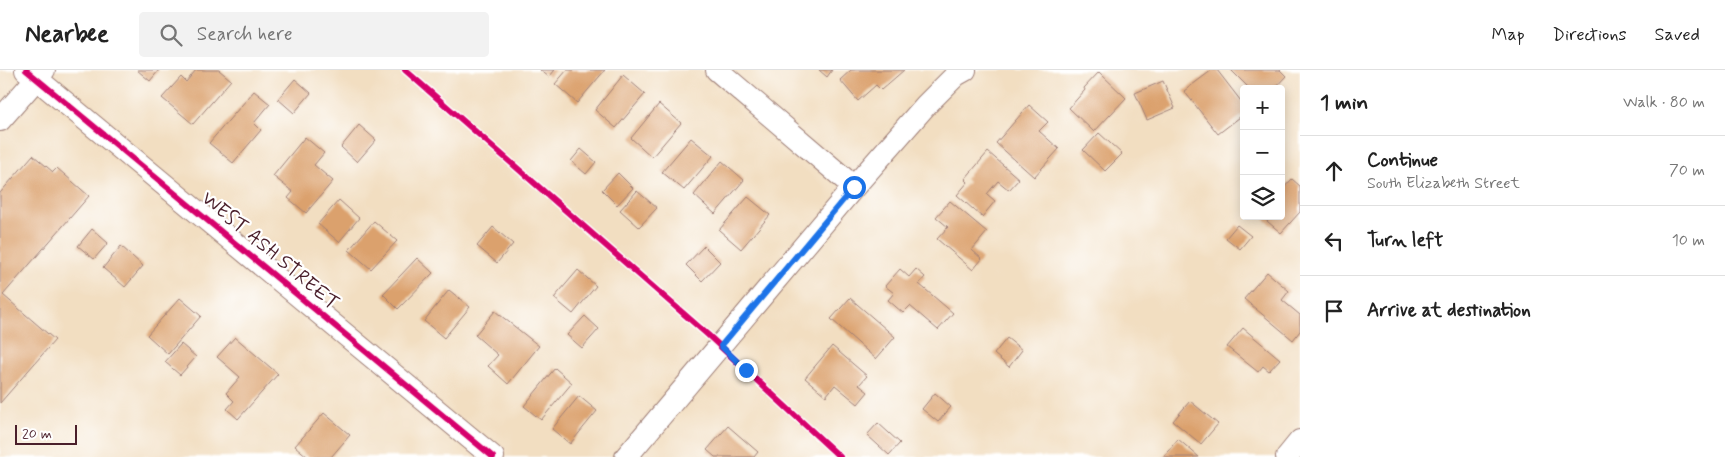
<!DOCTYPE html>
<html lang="en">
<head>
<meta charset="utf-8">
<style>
  :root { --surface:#fff; --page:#f2f2f2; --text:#222; --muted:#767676; --line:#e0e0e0 }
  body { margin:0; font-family:Mynerve,sans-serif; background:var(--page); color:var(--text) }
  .controls { position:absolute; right:15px; top:15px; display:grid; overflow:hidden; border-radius:5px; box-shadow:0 2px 12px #0003 }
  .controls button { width:45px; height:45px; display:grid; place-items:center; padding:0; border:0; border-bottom:1px solid var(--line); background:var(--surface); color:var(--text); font:25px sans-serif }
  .scale { position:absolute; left:15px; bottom:12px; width:62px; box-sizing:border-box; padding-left:5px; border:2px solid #4a1f2b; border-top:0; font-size:14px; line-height:18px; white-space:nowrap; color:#4a1f2b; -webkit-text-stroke:4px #fff; paint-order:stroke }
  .stop { position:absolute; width:15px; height:15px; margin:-11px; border:4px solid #1a73e8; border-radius:50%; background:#fff }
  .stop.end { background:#1a73e8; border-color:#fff; box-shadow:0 1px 5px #0008 }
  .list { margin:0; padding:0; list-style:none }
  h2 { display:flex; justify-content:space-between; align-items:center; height:65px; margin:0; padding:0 20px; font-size:21px }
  h2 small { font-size:16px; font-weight:400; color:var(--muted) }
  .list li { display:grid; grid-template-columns:32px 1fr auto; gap:15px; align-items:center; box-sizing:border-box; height:70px; padding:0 20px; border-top:1px solid var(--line) }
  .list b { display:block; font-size:19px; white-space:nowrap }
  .list p { margin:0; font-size:16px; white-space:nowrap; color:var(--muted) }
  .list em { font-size:16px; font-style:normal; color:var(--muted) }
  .icon { flex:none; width:28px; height:28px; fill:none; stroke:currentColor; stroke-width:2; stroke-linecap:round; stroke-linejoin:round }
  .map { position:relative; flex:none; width:1300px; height:387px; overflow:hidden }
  header { display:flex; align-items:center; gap:30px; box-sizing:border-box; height:70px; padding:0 25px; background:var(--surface); border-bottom:1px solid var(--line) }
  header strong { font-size:24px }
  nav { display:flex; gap:28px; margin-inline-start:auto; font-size:18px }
  .search { width:350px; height:45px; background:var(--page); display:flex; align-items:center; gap:12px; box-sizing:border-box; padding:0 18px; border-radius:5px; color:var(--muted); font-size:19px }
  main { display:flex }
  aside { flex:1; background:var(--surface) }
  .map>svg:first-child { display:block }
</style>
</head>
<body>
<header>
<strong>Nearbee</strong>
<div class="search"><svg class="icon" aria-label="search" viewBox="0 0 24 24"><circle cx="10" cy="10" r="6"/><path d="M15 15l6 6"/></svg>Search here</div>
<nav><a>Map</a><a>Directions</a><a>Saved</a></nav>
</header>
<main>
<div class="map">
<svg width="1300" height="387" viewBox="0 0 1300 387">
  <rect width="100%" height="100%" fill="#fff"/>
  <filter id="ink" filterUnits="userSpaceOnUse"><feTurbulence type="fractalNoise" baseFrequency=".02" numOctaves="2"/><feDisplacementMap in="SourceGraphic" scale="10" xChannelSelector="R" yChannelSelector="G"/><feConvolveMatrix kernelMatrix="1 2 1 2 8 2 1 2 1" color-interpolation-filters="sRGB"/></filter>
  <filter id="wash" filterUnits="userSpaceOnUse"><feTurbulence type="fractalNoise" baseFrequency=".0096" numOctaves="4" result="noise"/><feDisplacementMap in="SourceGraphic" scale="20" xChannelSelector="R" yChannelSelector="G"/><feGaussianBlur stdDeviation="1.12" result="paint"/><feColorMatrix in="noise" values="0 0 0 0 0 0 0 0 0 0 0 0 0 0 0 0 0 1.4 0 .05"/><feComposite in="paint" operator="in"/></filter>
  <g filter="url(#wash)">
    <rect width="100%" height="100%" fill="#f2dec1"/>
    <g id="blocks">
      <path fill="#dba16d" d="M137 0H159L150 11Z
        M196 0H219L231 10 193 54 162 28 181 7 186 12Z
        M540 0H555L549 7Z
        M567 0H605L577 33 555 14Z
        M819 0H832L827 7Z
        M851 0H904L881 20 876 15 858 31 840 10Z
        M1212 0H1217L1244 35V44L1218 64 1184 21Z
        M1231 0H1280L1286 6 1274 19H1250Z
        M1099 2 1126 28 1094 62 1069 38 1085 20 1084 18Z
        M623 5 645 24 616 58 595 40Z
        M295 9 311 23 294 43 278 29Z
        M1163 11 1175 38 1147 50 1135 23Z
        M254 21 270 34 254 53 261 60 233 93 209 73Z
        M659 34 681 53 652 87 631 68Z
        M1029 35 1048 52 1039 61 1059 79 1034 107 996 73Z
        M359 55 376 70 357 92 341 77Z
        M1099 63 1122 84 1105 101 1083 80Z
        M305 67 324 83 314 95 333 111 306 143 288 128 293 122 273 106Z
        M691 68 713 86 684 120 662 102Z
        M581 79 596 92 586 104 571 91Z
        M988 82 1019 109 1009 120 998 111 987 124 995 131 982 147 957 125 968 112 965 109Z
        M33 85 53 102 57 98 89 126 3 225 55 270 0 333V123Z
        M722 91 744 110 715 144 694 125Z
        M618 103 633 118 617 135 602 120Z
        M1292 109 1300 116V142L1281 163 1261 146H1281V121Z
        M637 121 657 138 639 157 620 140Z
        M748 127 770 145 741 179 719 160Z
        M339 130 359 148 339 172 318 154Z
        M950 131 987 162 972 180 982 189 973 200 937 169 948 157 936 147Z
        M374 151 397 171 371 199 349 180Z
        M1237 155 1251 166 1240 179 1226 168Z
        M493 157 513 174 497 193 477 176Z
        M92 159 108 173 94 189 78 176Z
        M121 176 143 196 125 217 103 198Z
        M704 176 720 192 702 211 686 195Z
        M417 188 433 203 398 239 383 224Z
        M900 199 909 207 916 199 925 207 919 214 953 243 938 260 910 236 903 243 888 230 894 223 885 216Z
        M578 200 596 216 573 244 554 228Z
        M1267 202 1289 221 1282 230 1300 245V261L1293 270 1244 229Z
        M449 220 470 237 444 268 424 251Z
        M180 228 201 246 168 284 147 265Z
        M850 228 895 267 876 289 831 249Z
        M495 241 539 276 508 314 488 296 498 285 475 265Z
        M585 246 599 259 582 278 567 265Z
        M1243 258 1280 289 1269 301 1263 296 1258 302 1227 277Z
        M235 267 278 304 238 349 227 339 234 331 226 323 240 307 217 287Z
        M1007 268 1022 280 1009 297 994 284Z
        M181 274 196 287 180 305 165 292Z
        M832 276 867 306 859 315 868 322 858 334 835 315 826 326 805 308Z
        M555 298 572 313 541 350 524 336Z
        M935 323 951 337 938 352 922 339Z
        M579 326 597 341 570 374 552 359Z
        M1190 331 1218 354 1201 374 1173 351Z
        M324 343 350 365 331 387H308L295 376Z
        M878 353 900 373 889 385 867 365Z
        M728 356 758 382 754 387H715L707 380Z
        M1178 369 1199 387H1163Z"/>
    </g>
  </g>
  <g filter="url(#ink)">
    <use href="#blocks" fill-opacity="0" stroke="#9e7e76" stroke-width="1"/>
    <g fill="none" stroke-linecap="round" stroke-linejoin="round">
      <defs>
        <path id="street" d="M26 0 493 387
          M717 0 854 117
          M0 50 44 0
          M626 387 854 117 926 35 956 5 965 0
          M1287 387 1300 371"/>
      </defs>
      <use href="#street" stroke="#9e7e76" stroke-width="24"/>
      <use href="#street" stroke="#fff" stroke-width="22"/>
      <defs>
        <path id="cycleway" d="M26 0 493 387
          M405 0 708 265 840 387"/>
      </defs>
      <use href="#cycleway" stroke="#fff" stroke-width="9"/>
      <use href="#cycleway" stroke="#d6006c" stroke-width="6"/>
    </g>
  </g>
  <g fill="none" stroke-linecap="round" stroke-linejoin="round" filter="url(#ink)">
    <path stroke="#1a73e8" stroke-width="6" d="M746 300 721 276 854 117"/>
  </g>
  <g text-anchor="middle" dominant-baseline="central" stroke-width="4.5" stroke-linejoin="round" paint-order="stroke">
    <g font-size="20" fill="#4a1f2b" stroke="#fff">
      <text transform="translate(270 181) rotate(40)">WEST ASH STREET</text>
    </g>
  </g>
</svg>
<div class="controls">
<button>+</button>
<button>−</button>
<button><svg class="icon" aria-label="layers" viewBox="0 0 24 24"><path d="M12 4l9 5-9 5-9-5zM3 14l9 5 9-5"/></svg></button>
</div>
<div class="scale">20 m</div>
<div class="stop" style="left:854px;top:117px"></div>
<div class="stop end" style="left:746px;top:300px"></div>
</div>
<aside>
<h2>1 min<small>Walk · 80 m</small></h2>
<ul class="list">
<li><svg class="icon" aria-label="ahead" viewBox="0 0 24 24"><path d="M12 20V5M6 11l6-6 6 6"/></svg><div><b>Continue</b><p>South Elizabeth Street</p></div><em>70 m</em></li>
<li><svg class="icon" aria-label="left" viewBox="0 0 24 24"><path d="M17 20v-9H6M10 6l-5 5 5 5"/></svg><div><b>Turn left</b></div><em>10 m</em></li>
<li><svg class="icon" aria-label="arrive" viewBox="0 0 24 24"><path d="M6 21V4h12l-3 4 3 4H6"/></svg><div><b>Arrive at destination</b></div></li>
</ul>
</aside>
</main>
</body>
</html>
